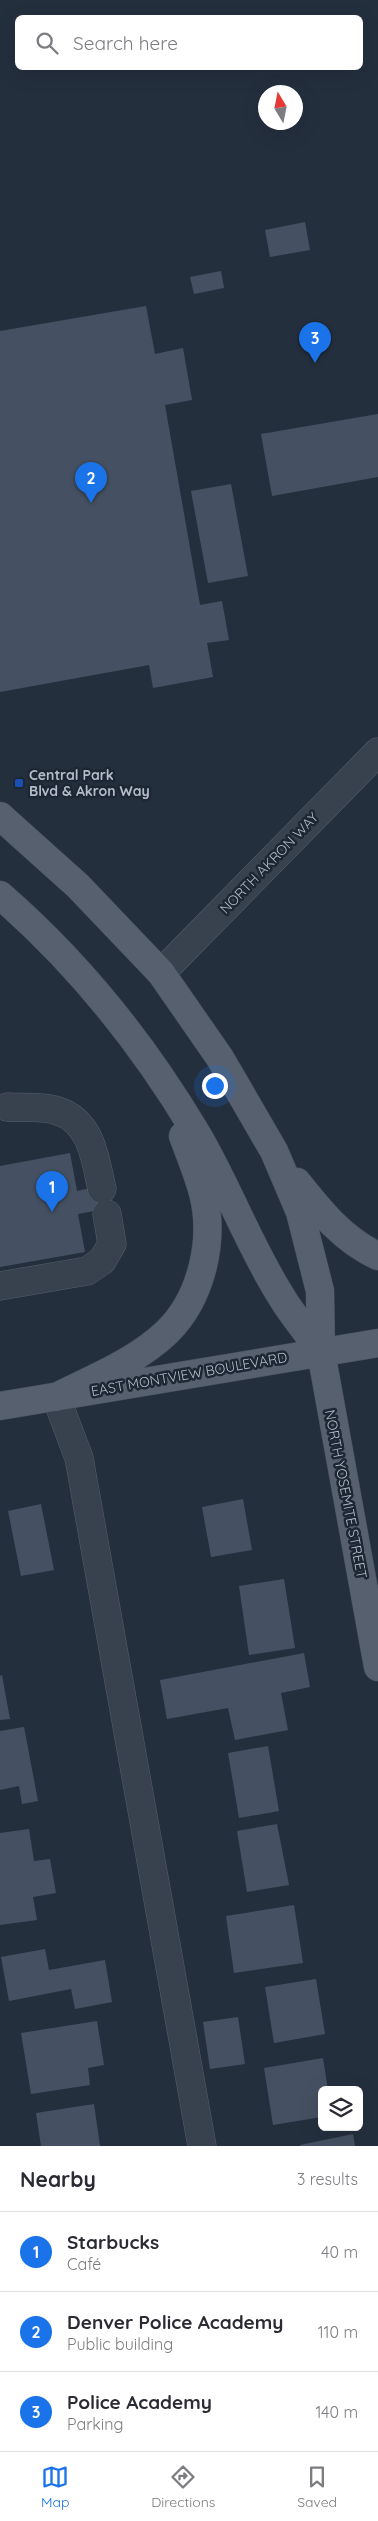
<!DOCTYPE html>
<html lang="en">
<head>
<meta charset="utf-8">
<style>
  :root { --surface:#fff; --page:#f7f7f7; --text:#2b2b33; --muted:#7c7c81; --line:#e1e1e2; --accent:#1a73e8 }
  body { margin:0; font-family:Quicksand,sans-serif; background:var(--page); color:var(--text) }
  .controls { position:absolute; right:15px; bottom:15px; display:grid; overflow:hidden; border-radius:8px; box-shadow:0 5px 20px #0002 }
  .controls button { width:45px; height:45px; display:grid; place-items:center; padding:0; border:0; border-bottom:1px solid var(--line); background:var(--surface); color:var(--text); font:25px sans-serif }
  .compass { position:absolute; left:258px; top:85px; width:45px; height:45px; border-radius:50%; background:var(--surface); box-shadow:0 5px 20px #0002; rotate:350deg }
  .you { position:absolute; left:214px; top:1085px; width:18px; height:18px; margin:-12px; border:4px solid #fff; border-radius:50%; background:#1a73e8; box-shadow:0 0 0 8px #1a73e833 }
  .badge { display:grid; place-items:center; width:32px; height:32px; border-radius:50%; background:var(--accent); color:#fff; font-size:16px; font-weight:700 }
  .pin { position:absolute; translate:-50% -41px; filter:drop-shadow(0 1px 2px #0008) }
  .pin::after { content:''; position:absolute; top:26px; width:18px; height:15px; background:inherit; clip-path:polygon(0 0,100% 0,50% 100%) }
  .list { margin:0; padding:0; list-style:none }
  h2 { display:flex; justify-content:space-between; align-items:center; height:65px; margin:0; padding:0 20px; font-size:21px }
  h2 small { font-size:16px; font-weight:400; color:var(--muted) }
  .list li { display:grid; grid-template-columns:32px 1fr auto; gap:15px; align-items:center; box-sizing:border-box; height:80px; padding:0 20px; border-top:1px solid var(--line) }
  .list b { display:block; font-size:19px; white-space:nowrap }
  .list p { margin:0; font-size:16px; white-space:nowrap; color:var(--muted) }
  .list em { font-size:16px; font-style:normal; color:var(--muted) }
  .icon { flex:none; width:28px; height:28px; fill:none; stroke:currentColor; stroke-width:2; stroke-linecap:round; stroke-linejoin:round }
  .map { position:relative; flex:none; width:378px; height:2146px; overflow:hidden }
  .search { position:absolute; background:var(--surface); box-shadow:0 5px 20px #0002; left:15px; right:15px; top:15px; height:55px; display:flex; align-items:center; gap:12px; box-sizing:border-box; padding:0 18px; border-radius:8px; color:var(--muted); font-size:19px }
  .sheet { height:305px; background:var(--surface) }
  nav { display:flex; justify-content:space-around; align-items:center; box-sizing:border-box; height:70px; border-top:1px solid var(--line); background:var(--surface); font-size:14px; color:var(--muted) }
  nav a { display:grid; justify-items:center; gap:2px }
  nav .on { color:var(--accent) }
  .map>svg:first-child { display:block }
</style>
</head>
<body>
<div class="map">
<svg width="378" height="2146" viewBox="0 0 378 2146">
  <rect width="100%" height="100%" fill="#242f3e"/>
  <path fill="#455162" d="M305 222 310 250 270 257 265 230Z
    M221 271 224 288 194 294 190 277Z
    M146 306 155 354 183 348 192 400 165 405 200 605 222 601 229 640 207 643 213 677 153 688 149 665 0 692V331Z
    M378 414V477L272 496 261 434Z
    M231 484 248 576 208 583 191 491Z
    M70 1153 77 1191 105 1185 110 1208 78 1214 85 1252 0 1267V1166Z
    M243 1499 252 1550 211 1557 202 1507Z
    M41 1504 54 1570 21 1576 8 1511Z
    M284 1579 295 1648 249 1655 239 1586Z
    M304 1653 310 1687 281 1693 288 1730 235 1740 228 1708 167 1719 160 1680Z
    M2 1675 10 1719 0 1720V1676Z
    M24 1727 38 1801 22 1804 19 1786 0 1790V1731Z
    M268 1746 279 1811 239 1818 228 1753Z
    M277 1824 289 1885 247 1892 237 1831Z
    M29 1829 34 1861 50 1859 56 1893 33 1897 37 1920 0 1925V1833Z
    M294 1905 303 1963 234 1973 226 1916Z
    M45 1949 49 1970 105 1960 112 2002 75 2009 71 1989 9 2001 1 1957Z
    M316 1979 325 2034 274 2043 265 1987Z
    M238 2017 245 2064 210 2069 203 2022Z
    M97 2021 104 2065 88 2068 90 2085 31 2094 21 2033Z
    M323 2058 328 2090H322V2117L273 2125 264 2068Z
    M94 2104 100 2146H41L36 2113Z
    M353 2134 355 2146H300V2145Z"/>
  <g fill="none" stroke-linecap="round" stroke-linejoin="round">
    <defs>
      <path id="minor" d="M161 973 378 752
        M7 1107C23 1108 44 1106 58 1111 92 1122 95 1159 102 1189
        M0 1286 87 1271 102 1261 112 1244 107 1214
        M56 1397 79 1458 202 2146"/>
      <path id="major" d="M0 816 78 886 161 973 220 1058 274 1151 300 1212 320 1291 321 1352 378 1667
        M0 895C77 962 143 1044 195 1131 227 1184 248 1244 281 1296 292 1315 308 1333 321 1352
        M297 1182C320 1211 343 1240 378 1256
        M56 1397C94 1378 137 1361 167 1332 202 1298 215 1239 203 1193 198 1174 190 1155 183 1136
        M0 1406 378 1343"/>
    </defs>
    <use href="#minor" stroke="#565f6c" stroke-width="29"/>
    <use href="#major" stroke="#414a57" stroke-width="29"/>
    <use href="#minor" stroke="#38414e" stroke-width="28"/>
    <use href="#major" stroke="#56606e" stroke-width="28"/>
  </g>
  <rect fill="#1a4fb4" stroke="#1d2633" stroke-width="2" x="14" y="778" width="10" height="10" rx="2.5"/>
  <g text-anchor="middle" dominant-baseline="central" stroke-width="5" stroke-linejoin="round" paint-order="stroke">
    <g font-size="14" font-weight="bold" fill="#b4bcc9" stroke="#1d2633" text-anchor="start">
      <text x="29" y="775">Central Park<tspan x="29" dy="16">Blvd &amp; Akron Way</tspan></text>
    </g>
    <g font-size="14" fill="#b4bcc9" stroke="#1d2633">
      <text transform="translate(269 863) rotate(-46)">NORTH AKRON WAY</text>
      <text transform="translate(189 1374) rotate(-10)">EAST MONTVIEW BOULEVARD</text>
      <text transform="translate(346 1494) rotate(79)">NORTH YOSEMITE STREET</text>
    </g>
  </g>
</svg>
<div class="controls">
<button><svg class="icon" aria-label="layers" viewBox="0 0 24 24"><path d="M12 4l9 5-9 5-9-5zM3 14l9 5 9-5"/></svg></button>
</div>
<svg class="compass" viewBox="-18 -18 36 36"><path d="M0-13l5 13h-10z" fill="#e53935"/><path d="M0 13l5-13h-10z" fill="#7c7c81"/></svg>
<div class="you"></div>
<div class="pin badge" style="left:52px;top:1212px">1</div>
<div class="pin badge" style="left:91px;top:503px">2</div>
<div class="pin badge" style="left:315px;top:363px">3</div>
<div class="search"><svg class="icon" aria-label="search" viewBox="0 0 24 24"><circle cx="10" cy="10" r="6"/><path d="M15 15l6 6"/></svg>Search here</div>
</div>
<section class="sheet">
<h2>Nearby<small>3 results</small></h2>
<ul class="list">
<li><span class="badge">1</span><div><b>Starbucks</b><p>Café</p></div><em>40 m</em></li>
<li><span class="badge">2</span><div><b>Denver Police Academy</b><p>Public building</p></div><em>110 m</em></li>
<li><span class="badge">3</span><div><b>Police Academy</b><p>Parking</p></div><em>140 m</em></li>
</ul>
</section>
<nav>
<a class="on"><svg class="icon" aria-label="map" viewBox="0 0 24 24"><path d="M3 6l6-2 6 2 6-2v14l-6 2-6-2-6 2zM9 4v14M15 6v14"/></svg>Map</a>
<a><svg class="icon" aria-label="directions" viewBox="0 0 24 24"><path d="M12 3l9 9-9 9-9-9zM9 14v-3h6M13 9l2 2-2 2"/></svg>Directions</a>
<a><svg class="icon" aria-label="saved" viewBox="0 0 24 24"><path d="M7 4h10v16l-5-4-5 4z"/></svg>Saved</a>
</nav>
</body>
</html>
